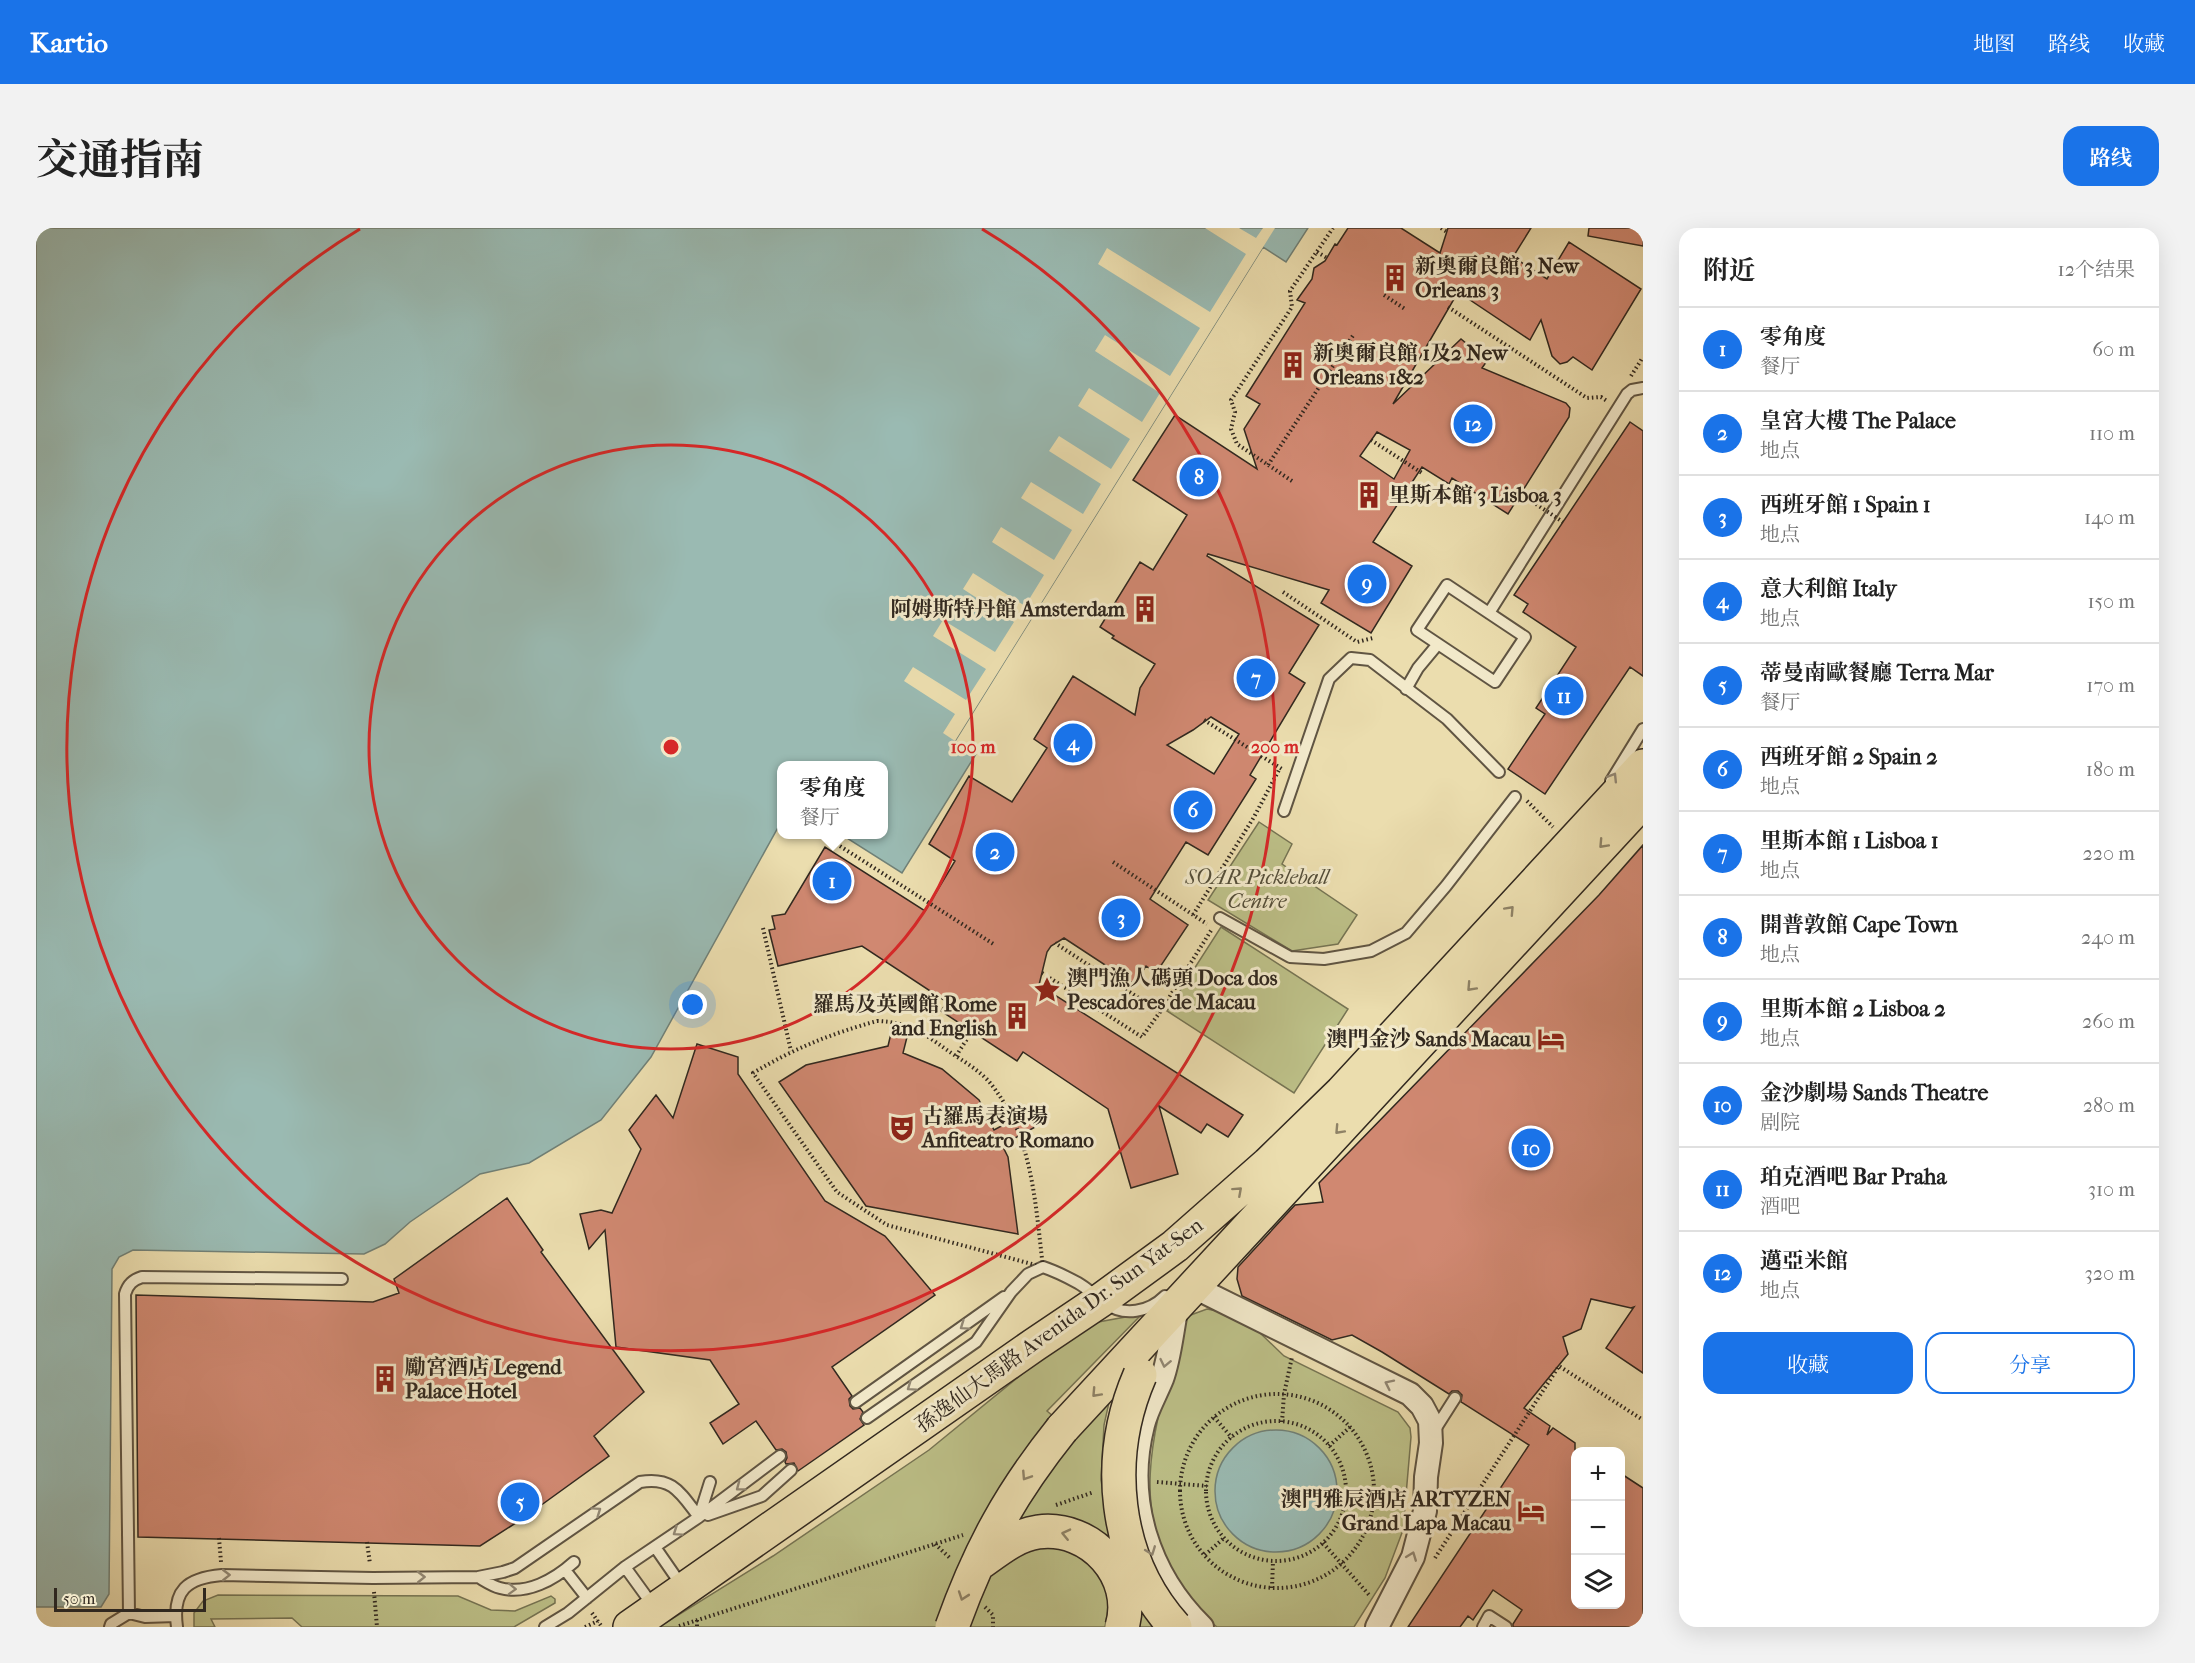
<!DOCTYPE html>
<html lang="zh">
<head>
<meta charset="utf-8">
<style>
  :root { --surface:#fff; --page:#f2f2f2; --text:#222; --muted:#767676; --line:#e0e0e0; --accent:#1a73e8 }
  body { margin:0; font-family:"IM FELL French Canon","Noto Serif SC",serif; background:var(--page); color:var(--text) }
  .controls { position:absolute; right:18px; bottom:18px; display:grid; overflow:hidden; border-radius:12px; box-shadow:0 6px 24px #0002 }
  .controls button { width:54px; height:54px; display:grid; place-items:center; padding:0; border:0; border-bottom:2px solid var(--line); background:var(--surface); color:var(--text); font:30px sans-serif }
  .scale { position:absolute; left:18px; bottom:15px; width:152px; box-sizing:border-box; padding-left:6px; border:3px solid #31281f; border-top:0; font-size:16px; line-height:21px; white-space:nowrap; color:#31281f; -webkit-text-stroke:4px #f2e9ca; paint-order:stroke }
  .you { position:absolute; left:657px; top:777px; width:21px; height:21px; margin:-15px; border:4px solid #fff; border-radius:50%; background:#1a73e8; box-shadow:0 0 0 9px #1a73e833 }
  .badge { display:grid; place-items:center; width:39px; height:39px; border-radius:50%; background:var(--accent); color:#fff; font-size:20px; font-weight:700 }
  .pin { position:absolute; translate:-50% -50%; border:3px solid #fff; box-shadow:0 2px 6px #0006 }
  .popup { position:absolute; left:741px; top:533px; width:111px; height:78px; box-sizing:border-box; display:grid; place-content:center; border-radius:12px; background:var(--surface); filter:drop-shadow(0 2px 4px #0005); font-size:20px; white-space:nowrap; color:var(--muted) }
  .popup b { font-size:22px; color:var(--text) }
  .popup::after { content:''; position:absolute; left:50%; top:100%; margin-left:-12px; border:12px solid transparent; border-top-color:var(--surface) }
  .list { margin:0; padding:0; list-style:none }
  h2 { display:flex; justify-content:space-between; align-items:center; height:78px; margin:0; padding:0 24px; font-size:26px }
  h2 small { font-size:20px; font-weight:400; color:var(--muted) }
  .list li { display:grid; grid-template-columns:39px 1fr auto; gap:18px; align-items:center; box-sizing:border-box; height:84px; padding:0 24px; border-top:2px solid var(--line) }
  .list b { display:block; font-size:22px; white-space:nowrap }
  .list p { margin:0; font-size:20px; white-space:nowrap; color:var(--muted) }
  .list em { font-size:20px; font-style:normal; color:var(--muted) }
  .actions { display:flex; gap:12px; padding:18px 24px }
  .actions a { flex:1; padding:14px 0; border:2px solid var(--accent); border-radius:18px; text-align:center; font-size:21px; color:var(--accent) }
  .actions .main { background:var(--accent); color:#fff }
  .icon { flex:none; width:33px; height:33px; fill:none; stroke:currentColor; stroke-width:2; stroke-linecap:round; stroke-linejoin:round }
  .map { position:relative; flex:none; width:1607px; height:1399px; overflow:hidden; border-radius:18px }
  header { display:flex; align-items:center; gap:36px; box-sizing:border-box; height:84px; padding:0 30px; background:var(--accent); color:#fff }
  header strong { font-size:28px }
  nav { display:flex; gap:33px; margin-inline-start:auto; font-size:21px }
  .intro { display:flex; align-items:center; justify-content:space-between; box-sizing:border-box; height:144px; padding:0 36px }
  h1 { margin:0; font-size:42px }
  .button { padding:15px 27px; border-radius:18px; background:var(--accent); color:#fff; font-size:21px; font-weight:700 }
  main { display:flex; gap:36px; padding:0 36px }
  aside { flex:1; background:var(--surface); border-radius:18px; box-shadow:0 6px 24px #0002 }
  .map>svg:first-child { display:block }
</style>
</head>
<body>
<header>
<strong>Kartio</strong>
<nav><a>地图</a><a>路线</a><a>收藏</a></nav>
</header>
<div class="intro"><h1>交通指南</h1><a class="button">路线</a></div>
<main>
<div class="map">
<svg width="1607" height="1399" viewBox="0 0 1607 1399">
  <rect width="100%" height="100%" fill="#ebddae"/>
  <filter id="stains"><feTurbulence type="fractalNoise" baseFrequency=".00333" numOctaves="4"/><feColorMatrix values="0 0 0 0 .2 0 0 0 0 .09 0 0 0 0 .02 0 0 0 .5 -.17"/></filter>
  <radialGradient id="worn" r=".72"><stop offset=".6" stop-color="#630" stop-opacity="0"/><stop offset="1" stop-color="#630" stop-opacity=".3"/></radialGradient>
  <path fill="#bcbf87" stroke="#767453" stroke-width="1.5" d="M1223 594 1256 616 1246 636 1321 687 1302 716 1256 723 1172 672Z
    M1185 699 1312 781 1258 865 1131 783Z
    M1171 1081 1181 1083 1223 1104 1248 1128 1362 1184 1374 1200 1375 1209 1367 1302 1349 1350 1318 1399H1181C1165 1387 1153 1370 1142 1354 1088 1271 1125 1182 1146 1095L1152 1088Z
    M1106 1086 1011 1183 1030 1199 1074 1170 1068 1197 1065 1252 1073 1301 1127 1399H1089L1072 1382 1069 1399H623L737 1328 893 1222 1046 1097Z
    M182 1367 422 1368 455 1382 479 1383 515 1368 519 1371V1375L478 1399H266L256 1390 175 1391 179 1399H158V1385L167 1373Z"/>
  <path fill="#9abab2" stroke="#708077" stroke-width="1.5" d="M0 0H1272L1250 34 1227 19 919 513 940 526 866 645 806 607 847 606V538H745V594L615 829 565 892 493 935 444 946 374 994 349 1016 328 1026 97 1022 83 1029 76 1041 73 1366 65 1379H0Z
    M1179 1263a61 61 0 1 1 122 0a61 61 0 1 1-122 0Z"/>
  <path fill="#ebddae" d="M1169 0H1203L1220 10 1227 0H1239L919 513 907 505 919 486 868 453 877 439 930 472 950 441 897 408 907 392 959 424 978 394 927 361 937 345 989 378 1008 347 956 314 965 299 1018 332 1036 302 985 270 995 254 1047 286 1065 256 1013 223 1023 208 1075 241 1094 211 1042 178 1053 160 1106 194 1124 165 1059 123 1069 107 1134 148 1164 100 1062 36 1071 20 1174 84 1210 26Z"/>
  <path fill="#d08871" stroke="#31281f" stroke-width="1.5" fill-rule="evenodd" d="M1312 0H1365L1404 25 1412 0H1495L1477 29 1511 51 1533 14 1605 61 1556 142 1537 129 1531 134 1524 136 1516 128 1505 92 1494 112 1422 64 1357 176 1425 111 1451 133 1446 140 1530 175 1534 180 1533 189 1472 286 1416 250 1413 256 1386 239 1337 314 1376 338 1335 405 1285 375 1293 362 1172 326 1171 328 1283 397 1253 445 1269 455 1214 547 1220 551 1172 627 1150 614 1114 671 1152 697 1120 745 1110 738 1098 756 1028 710 1015 718 1011 724 1003 757 1207 887 1192 909 1171 896 1165 905 1123 878 1142 946 1095 960 1072 881 987 824 981 833 905 783 911 774 826 718 742 738 733 702 739 701 736 688 749 686 789 619 889 683 919 633 893 616 933 548 976 574 1011 520 998 511 1037 448 1099 487 1104 460 1119 436 1076 410 1078 408 1064 399 1104 334 1117 342 1151 287 1097 252 1139 187 1221 241 1208 201 1224 176 1210 168 1269 75 1261 72 1276 51 1278 40 1289 33 1299 16 1301 17ZM1341 204 1374 222 1358 251 1324 228ZM1175 489 1203 506 1178 546 1131 517 1157 502Z
    M1553 0H1607V18L1552 8Z
    M1594 194 1607 203V448L1594 439 1509 566 1472 541 1509 486 1500 480 1540 419 1487 384 1492 376 1478 367Z
    M1607 617V1145L1570 1120 1598 1079 1595 1080 1555 1071 1545 1101 1527 1109 1532 1126 1488 1180 1514 1198 1511 1207 1517 1200 1539 1215V1377H1584V1245L1607 1260V1399H1477V1396L1486 1382 1457 1362 1437 1392 1432 1388 1424 1399H1372L1493 1217 1425 1174 1426 1167 1422 1163H1416L1413 1166 1346 1124 1316 1107 1296 1112 1206 1068 1201 1051 1202 1039 1259 977 1287 974 1283 955 1563 667Z
    M857 797 873 801 867 825 906 841 943 872 958 902 995 882 1003 897 966 917 972 929 982 1006 830 978 743 854 770 837 852 818Z
    M661 816 702 829V846L789 973 849 1008 899 1067 796 1139 816 1168 813 1171 814 1178 817 1181 824 1180 827 1184 824 1191 828 1197 762 1243 758 1235 750 1236 749 1234 751 1230 750 1224 746 1221 740 1222 720 1193 687 1216 674 1195 703 1176 674 1132 580 1119 569 1002 553 1021 544 986 565 982 576 985 605 921 593 902 620 867 637 890Z
    M471 970 507 1022 505 1024 608 1164 558 1208 573 1228 486 1291 444 1318 102 1309 100 1067 337 1074 363 1065 358 1051Z"/>
  <g fill="none" stroke-linecap="round" stroke-linejoin="round">
    <defs>
      <path id="lane" d="M1411 357 1489 409 1459 454 1381 402Z
        M1453 385 1591 166 1596 162 1607 160
        M1370 461 1382 440 1402 416
        M1575 553 1607 501
        M1248 583 1293 451 1315 430 1334 432 1411 491 1463 544
        M1184 690 1254 729 1288 731 1335 723 1370 705 1410 658 1479 569
        M820 1174 968 1069
        M831 1190 940 1114 975 1064 992 1046 1007 1039C1019 1043 1031 1049 1042 1055 1051 1060 1060 1069 1069 1075 1088 1089 1113 1084 1129 1068
        M1398 1203 1419 1170
        M672 1287 726 1268 755 1242
        M663 1289 674 1254
        M619 1319 646 1358
        M589 1339 618 1379
        M529 1342 551 1370
        M442 1349C449 1353 456 1358 464 1360 491 1367 518 1352 538 1334
        M140 1388 109 1389 93 1385 89 1066C92 1056 97 1052 106 1049L306 1051
        M74 1399 75 1396 93 1385
        M141 1399C136 1362 151 1350 186 1347L337 1350 442 1349 467 1344 479 1340 604 1254C637 1248 645 1266 663 1289
        M509 1399 532 1385 589 1339 663 1289 744 1228
        M1447 1399 1453 1388 1470 1399"/>
      <path id="street" d="M1158 1059 1374 1166 1386 1178 1394 1193 1395 1215 1390 1249 1389 1283 1377 1329 1341 1399
        M1141 1079C1136 1102 1134 1129 1126 1151 1120 1166 1111 1181 1107 1197 1088 1271 1112 1346 1166 1399"/>
      <path id="primary" d="M1026 1201 1607 573
        M594 1399 998 1117 1065 1072 1139 1018 1232 936 1306 864 1607 538"/>
    </defs>
    <use href="#lane" stroke="#605543" stroke-width="14"/>
    <use href="#street" stroke="#605543" stroke-width="26"/>
    <use href="#primary" stroke="#31281f" stroke-width="36"/>
    <path stroke="#31281f" stroke-width="4" stroke-dasharray="1.5 3" stroke-linecap="butt" d="M1405 0 1411 4
      M1281 24 1291 30
      M1348 67 1369 81
      M1412 79 1551 170 1565 169 1571 173
      M1595 148 1607 129
      M1335 212 1386 245
      M1232 237 1318 106
      M1256 253 1201 216 1195 201 1199 184 1195 172 1256 79 1254 63 1297 0
      M1247 364 1321 414 1337 410
      M1168 492 1246 541
      M1491 573 1517 599
      M785 606 959 717
      M1077 634 1171 696
      M1157 687 1218 589 1244 540
      M727 700 755 823
      M1006 745 1106 809 1124 784 1019 715
      M1124 784 1176 701
      M841 793C872 794 886 804 911 822 925 832 944 842 955 856 997 909 999 974 1007 1039L851 997 801 964 717 845C759 820 794 806 841 793Z
      M920 828 933 808
      M1144 1263a97 97 0 1 1 194 0a97 97 0 1 1-194 0Z
      M1178 1189 1196 1210
      M1170 1263a70 70 0 1 1 140 0a70 70 0 1 1-140 0Z
      M1246 1194 1248 1166 1256 1129
      M1293 1218 1314 1199
      M1121 1254 1171 1258
      M1310 1267 1339 1269
      M1020 1277 1058 1264
      M183 1310 185 1334
      M331 1314 334 1336
      M1287 1315 1334 1368
      M899 1316 915 1331
      M1169 1327 1188 1310
      M1399 1330 1523 1138 1607 1192
      M1236 1360 1237 1333
      M338 1364 341 1399
      M949 1379 957 1387V1399
      M556 1385 566 1399
      M661 1392V1399
      M643 1398 927 1307
      M549 1399 562 1393"/>
    <use href="#lane" stroke="#f2e9ca" stroke-width="10"/>
    <use href="#street" stroke="#f2e9ca" stroke-width="22"/>
    <use href="#primary" stroke="#ebddae" stroke-width="33"/>
    <defs>
      <path id="primary-bridge" d="M1104 1147C1068 1230 1077 1330 1139 1399
        M941 1337C960 1324 979 1307 1002 1304 1055 1297 1101 1348 1086 1399
        M916 1399C944 1321 974 1266 1026 1201"/>
    </defs>
    <use href="#primary-bridge" stroke="#31281f" stroke-width="36" stroke-linecap="butt"/>
    <path stroke="#31281f" stroke-width="4" stroke-dasharray="1.5 3" stroke-linecap="butt" d="M1485 266 1527 294"/>
    <use href="#primary-bridge" stroke="#ebddae" stroke-width="33"/>
  </g>
  <defs><path id="oneway-chevron" d="M-2-3.5L2.5 0L-2 3.5" fill="none" stroke-width="1.6" stroke-linecap="round" stroke-linejoin="round" transform="scale(1.5)"/></defs>
  <g stroke="#928874">
    <use href="#oneway-chevron" transform="translate(1577 549) rotate(-58)"/>
    <use href="#oneway-chevron" transform="translate(928 1098) rotate(145)"/>
    <use href="#oneway-chevron" transform="translate(1129 1135) rotate(102)"/>
    <use href="#oneway-chevron" transform="translate(1353 1156) rotate(-154)"/>
    <use href="#oneway-chevron" transform="translate(875 1159) rotate(145)"/>
    <use href="#oneway-chevron" transform="translate(704 1259) rotate(143)"/>
    <use href="#oneway-chevron" transform="translate(561 1283) rotate(-35)"/>
    <use href="#oneway-chevron" transform="translate(641 1304) rotate(146)"/>
    <use href="#oneway-chevron" transform="translate(1115 1323) rotate(69)"/>
    <use href="#oneway-chevron" transform="translate(1376 1328) rotate(-69)"/>
    <use href="#oneway-chevron" transform="translate(190 1347) rotate(-1)"/>
    <use href="#oneway-chevron" transform="translate(385 1349) rotate(-1)"/>
    <use href="#oneway-chevron" transform="translate(476 1361) rotate(2)"/>
  </g>
  <g stroke="#8e8266">
    <use href="#oneway-chevron" transform="translate(1567 616) rotate(133)"/>
    <use href="#oneway-chevron" transform="translate(1474 682) rotate(-47)"/>
    <use href="#oneway-chevron" transform="translate(1435 759) rotate(133)"/>
    <use href="#oneway-chevron" transform="translate(1303 902) rotate(133)"/>
    <use href="#oneway-chevron" transform="translate(1202 963) rotate(-42)"/>
    <use href="#oneway-chevron" transform="translate(1060 1165) rotate(133)"/>
    <use href="#oneway-chevron" transform="translate(990 1248) rotate(123)"/>
    <use href="#oneway-chevron" transform="translate(1030 1306) rotate(-167)"/>
    <use href="#oneway-chevron" transform="translate(927 1368) rotate(109)"/>
  </g>
  <g fill="none" stroke="#d62828" stroke-width="3">
    <circle cx="635" cy="519" r="302"/>
    <path d="M946 1A604 604 0 1 1 324 1"/>
  </g>
  <defs>
    <symbol id="building-bare" viewBox="-9 -9 18 18"><path d="M-4-6H4V6H1V3H-1V6H-4ZM-2.5-4.3h1.7v1.8h-1.7ZM.8-4.3h1.7v1.8H.8ZM-2.5-1h1.7V.8h-1.7ZM.8-1h1.7V.8H.8Z" fill="#8f2418" stroke="#f2e9ca" stroke-width="2.5" paint-order="stroke"/></symbol>
    <symbol id="sight-bare" viewBox="-9 -9 18 18"><path d="M0-6L1.8-2.2L6-1.7L2.9 1.2L3.7 5.4L0 3.3L-3.7 5.4L-2.9 1.2L-6-1.7L-1.8-2.2Z" fill="#8f2418" stroke="#f2e9ca" stroke-width="2.5" paint-order="stroke"/></symbol>
    <symbol id="hotel-bare" viewBox="-9 -9 18 18"><path d="M-6-4.5h1.5V1H6V5H4.5V3h-9V5H-6ZM-4 0a1.8 1.8 0 1 1 3.6 0ZM.5 0V-2.5h3Q6-2.5 6 0Z" fill="#8f2418" stroke="#f2e9ca" stroke-width="2.5" paint-order="stroke"/></symbol>
    <symbol id="theatre-bare" viewBox="-9 -9 18 18"><path d="M-5-5.5Q0-4 5-5.5V0Q5 5 0 6Q-5 5-5 0ZM-3.3-2.5H-1v1.5H-3.3ZM1-2.5H3.3v1.5H1ZM-2.8 1Q0 5.5 2.8 1Z" fill="#8f2418" stroke="#f2e9ca" stroke-width="2.5" paint-order="stroke"/></symbol>
  </defs>
  <g fill-rule="evenodd">
    <use href="#building-bare" x="1340" y="31" width="38" height="38"/>
    <use href="#building-bare" x="1238" y="118" width="38" height="38"/>
    <use href="#building-bare" x="1314" y="248" width="38" height="38"/>
    <use href="#building-bare" x="1090" y="362" width="38" height="38"/>
    <use href="#sight-bare" x="992" y="743" width="38" height="38"/>
    <use href="#building-bare" x="962" y="769" width="38" height="38"/>
    <use href="#hotel-bare" x="1496" y="792" width="38" height="38"/>
    <use href="#theatre-bare" x="847" y="881" width="38" height="38"/>
    <use href="#building-bare" x="330" y="1132" width="38" height="38"/>
    <use href="#hotel-bare" x="1476" y="1264" width="38" height="38"/>
  </g>
  <g text-anchor="middle" dominant-baseline="central" stroke-width="6" stroke-linejoin="round" paint-order="stroke">
    <g font-size="21" font-weight="bold" fill="#31281f" stroke="#f2e9ca" text-anchor="start">
      <text x="1379" y="38">新奧爾良館 3 New<tspan x="1379" dy="24">Orleans 3</tspan></text>
      <text x="1277" y="125">新奧爾良館 1及2 New<tspan x="1277" dy="24">Orleans 1&amp;2</tspan></text>
      <text x="1353" y="267">里斯本館 3 Lisboa 3</text>
      <text x="1089" y="381" text-anchor="end">阿姆斯特丹館 Amsterdam</text>
      <text x="1031" y="750">澳門漁人碼頭 Doca dos<tspan x="1031" dy="24">Pescadores de Macau</tspan></text>
      <text x="961" y="776" text-anchor="end">羅馬及英國館 Rome<tspan x="961" dy="24">and English</tspan></text>
      <text x="1495" y="811" text-anchor="end">澳門金沙 Sands Macau</text>
      <text x="886" y="888">古羅馬表演場<tspan x="886" dy="24">Anfiteatro Romano</tspan></text>
      <text x="369" y="1139">勵宮酒店 Legend<tspan x="369" dy="24">Palace Hotel</tspan></text>
      <text x="1475" y="1271" text-anchor="end">澳門雅辰酒店 ARTYZEN<tspan x="1475" dy="24">Grand Lapa Macau</tspan></text>
    </g>
    <g font-size="21" font-style="italic" fill="#544e39" stroke="#f2e9ca">
      <text x="1221" y="649">SOAR Pickleball<tspan x="1221" dy="24">Centre</tspan></text>
    </g>
    <g font-size="21" fill="#31281f" stroke="#f2e9ca">
      <text transform="translate(1023 1097) rotate(-36)">孫逸仙大馬路 Avenida Dr. Sun Yat-Sen</text>
    </g>
  </g>
  <circle cx="635" cy="519" r="9" fill="#d62828" stroke="#f2e9ca" stroke-width="3"/>
  <g font-size="18" text-anchor="middle" font-weight="bold" fill="#d62828" stroke="#f2e9ca" stroke-width="6" stroke-linejoin="round" paint-order="stroke">
    <text x="937" y="525">100 m</text>
    <text x="1239" y="525">200 m</text>
  </g>
  <rect width="100%" height="100%" filter="url(#stains)"/>
  <rect width="100%" height="100%" fill="url(#worn)"/>
</svg>
<div class="controls">
<button>+</button>
<button>−</button>
<button><svg class="icon" aria-label="layers" viewBox="0 0 24 24"><path d="M12 4l9 5-9 5-9-5zM3 14l9 5 9-5"/></svg></button>
</div>
<div class="scale">50 m</div>
<div class="you"></div>
<div class="pin badge" style="left:796px;top:653px">1</div>
<div class="popup"><b>零角度</b>餐厅</div>
<div class="pin badge" style="left:959px;top:624px">2</div>
<div class="pin badge" style="left:1085px;top:690px">3</div>
<div class="pin badge" style="left:1037px;top:515px">4</div>
<div class="pin badge" style="left:484px;top:1274px">5</div>
<div class="pin badge" style="left:1157px;top:582px">6</div>
<div class="pin badge" style="left:1220px;top:450px">7</div>
<div class="pin badge" style="left:1163px;top:249px">8</div>
<div class="pin badge" style="left:1331px;top:356px">9</div>
<div class="pin badge" style="left:1495px;top:920px">10</div>
<div class="pin badge" style="left:1528px;top:468px">11</div>
<div class="pin badge" style="left:1437px;top:196px">12</div>
</div>
<aside>
<h2>附近<small>12个结果</small></h2>
<ul class="list">
<li><span class="badge">1</span><div><b>零角度</b><p>餐厅</p></div><em>60 m</em></li>
<li><span class="badge">2</span><div><b>皇宮大樓 The Palace</b><p>地点</p></div><em>110 m</em></li>
<li><span class="badge">3</span><div><b>西班牙館 1 Spain 1</b><p>地点</p></div><em>140 m</em></li>
<li><span class="badge">4</span><div><b>意大利館 Italy</b><p>地点</p></div><em>150 m</em></li>
<li><span class="badge">5</span><div><b>蒂曼南歐餐廳 Terra Mar</b><p>餐厅</p></div><em>170 m</em></li>
<li><span class="badge">6</span><div><b>西班牙館 2 Spain 2</b><p>地点</p></div><em>180 m</em></li>
<li><span class="badge">7</span><div><b>里斯本館 1 Lisboa 1</b><p>地点</p></div><em>220 m</em></li>
<li><span class="badge">8</span><div><b>開普敦館 Cape Town</b><p>地点</p></div><em>240 m</em></li>
<li><span class="badge">9</span><div><b>里斯本館 2 Lisboa 2</b><p>地点</p></div><em>260 m</em></li>
<li><span class="badge">10</span><div><b>金沙劇場 Sands Theatre</b><p>剧院</p></div><em>280 m</em></li>
<li><span class="badge">11</span><div><b>珀克酒吧 Bar Praha</b><p>酒吧</p></div><em>310 m</em></li>
<li><span class="badge">12</span><div><b>邁亞米館</b><p>地点</p></div><em>320 m</em></li>
</ul>
<div class="actions"><a class="main">收藏</a><a>分享</a></div>
</aside>
</main>
</body>
</html>
